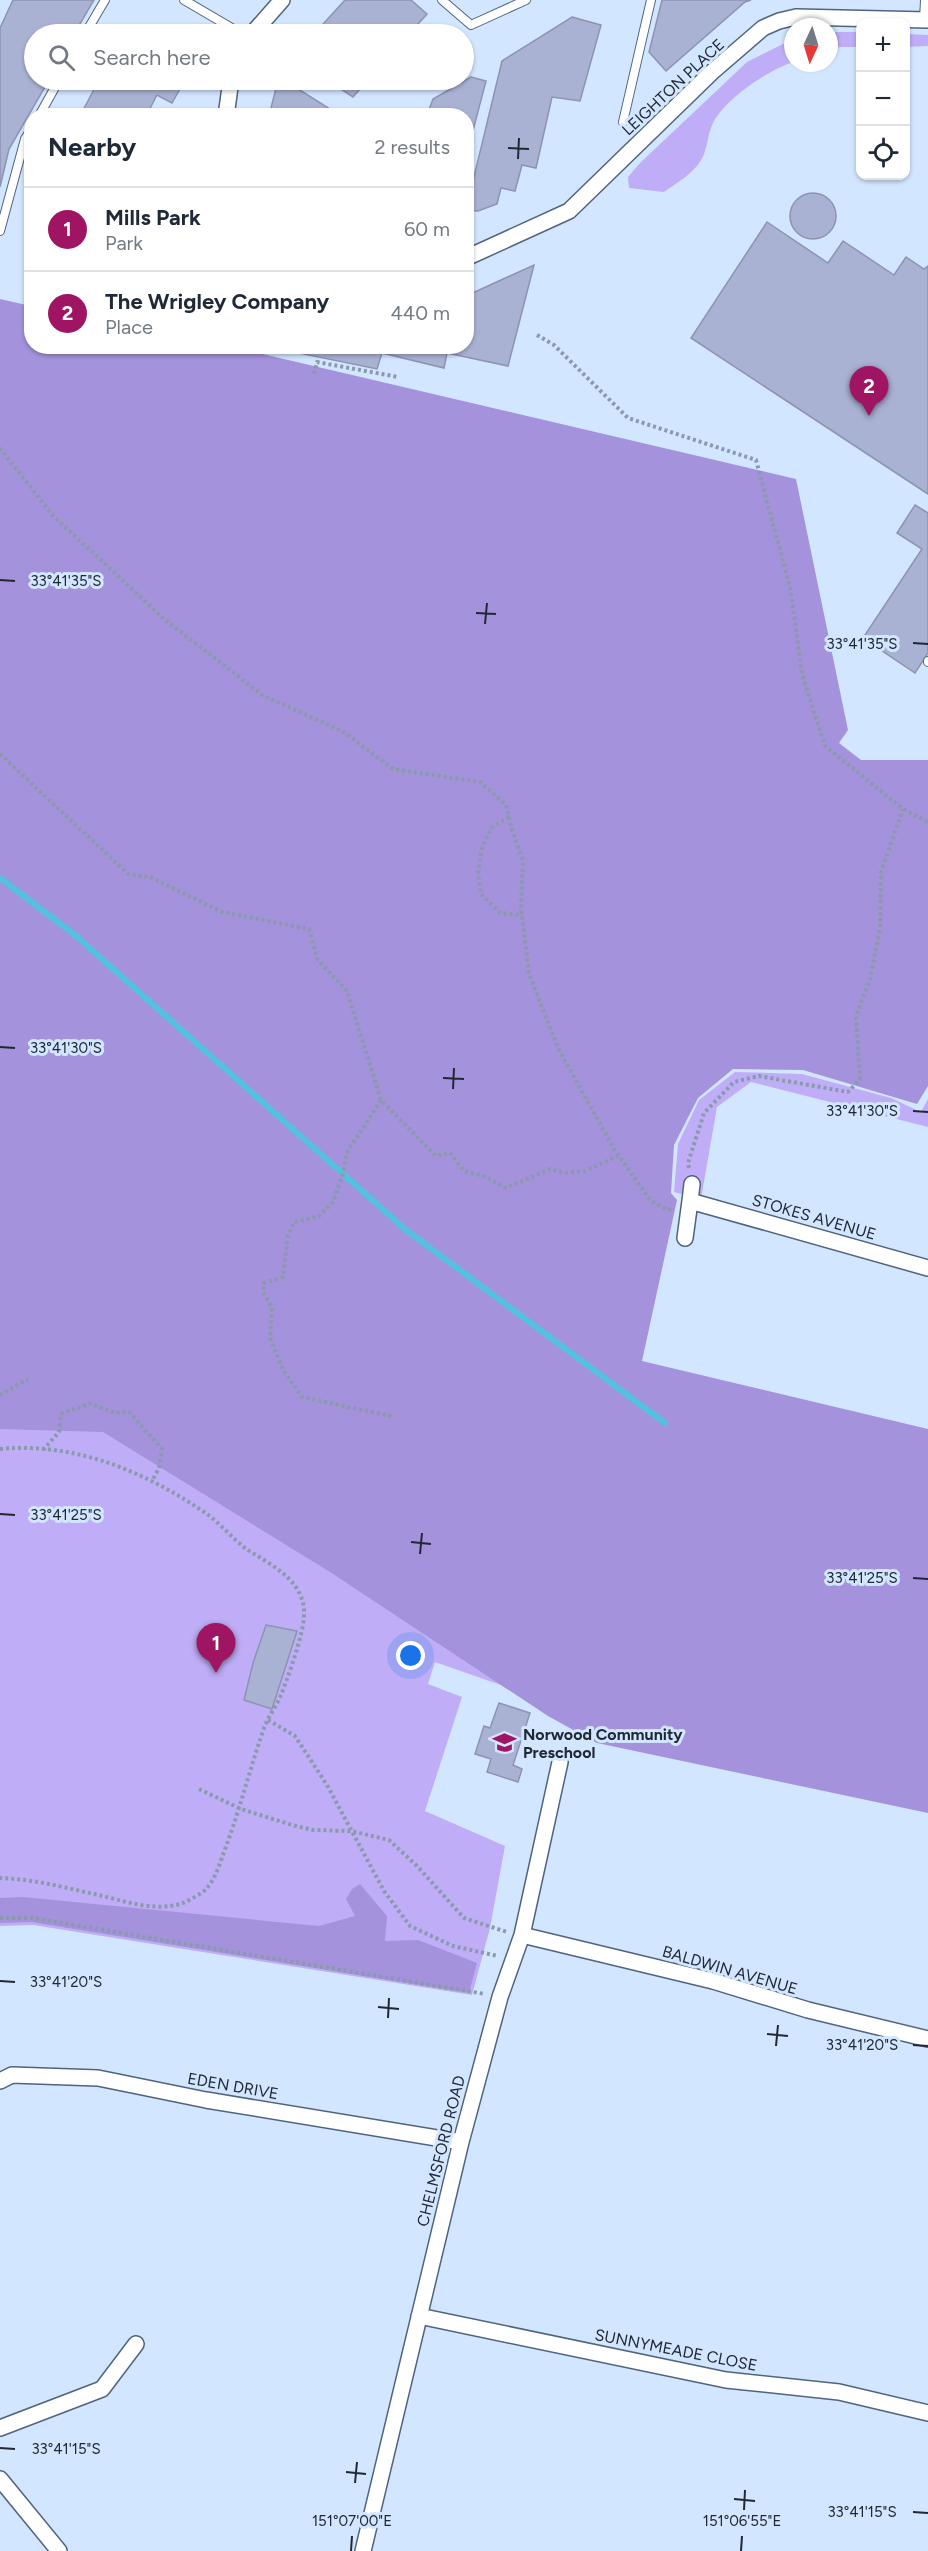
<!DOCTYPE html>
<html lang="en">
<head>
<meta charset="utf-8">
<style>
  :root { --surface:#fff; --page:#f6f6f7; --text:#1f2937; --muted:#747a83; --line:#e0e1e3; --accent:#9f1563 }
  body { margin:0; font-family:Figtree,sans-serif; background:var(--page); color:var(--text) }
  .controls { position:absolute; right:18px; top:18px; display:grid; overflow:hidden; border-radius:12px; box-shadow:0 2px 4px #0004 }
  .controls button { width:54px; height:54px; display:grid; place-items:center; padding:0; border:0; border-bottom:2px solid var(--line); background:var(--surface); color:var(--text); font:30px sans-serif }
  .compass { position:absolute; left:784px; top:18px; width:54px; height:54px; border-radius:50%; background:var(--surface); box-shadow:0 2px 4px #0004; rotate:184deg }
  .you { position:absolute; left:411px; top:1656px; width:21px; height:21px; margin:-15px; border:4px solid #fff; border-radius:50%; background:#1a73e8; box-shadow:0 0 0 9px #1a73e833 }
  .badge { display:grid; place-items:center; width:39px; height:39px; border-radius:50%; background:var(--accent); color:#fff; font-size:20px; font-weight:700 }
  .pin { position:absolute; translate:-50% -50px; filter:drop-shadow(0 2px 3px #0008) }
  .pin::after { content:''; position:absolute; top:32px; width:21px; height:18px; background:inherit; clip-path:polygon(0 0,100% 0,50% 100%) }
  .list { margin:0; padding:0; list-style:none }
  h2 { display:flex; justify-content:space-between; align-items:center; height:78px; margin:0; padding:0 24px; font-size:26px }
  h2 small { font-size:20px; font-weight:400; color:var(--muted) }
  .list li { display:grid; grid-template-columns:39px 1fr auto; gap:18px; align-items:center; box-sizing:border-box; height:84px; padding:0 24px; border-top:2px solid var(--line) }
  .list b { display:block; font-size:22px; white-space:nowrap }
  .list p { margin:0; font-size:20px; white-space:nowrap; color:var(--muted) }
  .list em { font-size:20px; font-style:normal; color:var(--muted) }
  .icon { flex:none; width:33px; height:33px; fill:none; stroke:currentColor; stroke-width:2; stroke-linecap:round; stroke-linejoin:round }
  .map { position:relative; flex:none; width:928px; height:2551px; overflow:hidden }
  .search { position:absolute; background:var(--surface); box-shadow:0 2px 4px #0004; left:24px; top:24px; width:450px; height:66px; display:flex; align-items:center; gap:15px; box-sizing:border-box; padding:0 21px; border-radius:33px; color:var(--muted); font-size:22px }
  .panel { position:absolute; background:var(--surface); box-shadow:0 2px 4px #0004; left:24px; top:108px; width:450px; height:246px; border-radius:24px }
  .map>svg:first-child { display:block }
</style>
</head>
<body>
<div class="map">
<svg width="928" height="2551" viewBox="0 0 928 2551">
  <rect width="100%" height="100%" fill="#d3e6ff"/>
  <path fill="#bfaef7" d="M829 32H860V47H840L829 51Z
    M906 34 928 35V46L906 47Z
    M793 39V62C767 71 726 98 713 123 708 133 708 144 704 154 698 171 678 182 664 192L629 188 628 177 640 163 747 62Z
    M735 1072 802 1074 891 1098 921 1112 928 1099V1127L751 1082 717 1107 701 1199 674 1192 678 1144 699 1100Z
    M0 1364 541 1699 435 1662 428 1684 462 1697 425 1811 505 1846 490 1928 472 1995 33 1925 0 1926Z"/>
  <path fill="#a492dc" d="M0 299 31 306 32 346 233 347 796 479 848 730 839 743 861 760H928V1086L917 1104 803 1070 733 1069 698 1098 674 1145 671 1193 677 1200 642 1361 928 1429V1813L597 1743 548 1716 330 1572 103 1432 0 1429Z
    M360 1884 387 1916 385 1941 418 1940 477 1963 469 1993 31 1922 0 1923V1898L23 1897 319 1926 355 1916 346 1899 352 1889Z"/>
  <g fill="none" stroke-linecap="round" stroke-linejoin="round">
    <path stroke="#53c2de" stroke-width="6" d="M0 878 75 935 406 1230 665 1423"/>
  </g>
  <path fill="#aab2d4" stroke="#8c93b4" stroke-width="1.5" d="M13 0H94L74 34H34V80H49L9 149 0 187V28Z
    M345 0H411L427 14 409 34H314Z
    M662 0H751L745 2 666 71 649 52Z
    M572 17 601 25 580 101 552 97 536 168 522 165 515 191 501 188 497 204 478 211 466 210 502 61Z
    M471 77 486 81 466 157V116H406L415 110 427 115 433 99Z
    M99 80H185L172 103 157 95 146 116H80Z
    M278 80H284L341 116H269Z
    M327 80H368L353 97Z
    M790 216a23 23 0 1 1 46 0a23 23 0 1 1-46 0Z
    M767 222 828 263 843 241 894 275 906 257 924 269 928 266V494L691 338Z
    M534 265 508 366 447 353 444 368 382 353 377 369 294 352 295 346H466V296Z
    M915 505 928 513V653L915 673 863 638 922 549 897 533Z
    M266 1625 297 1631 272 1709 244 1700 253 1663Z
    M499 1703 530 1713 513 1765 522 1769 518 1782 487 1772 491 1759 475 1754 484 1726 490 1728Z"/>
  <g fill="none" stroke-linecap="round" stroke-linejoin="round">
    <defs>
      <path id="service" d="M184 0 242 34
        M442 0 471 25 526 0
        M924 20 925 0
        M85 34 105 0
        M39 116 59 80
        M623 122 651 0
        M0 231 25 139 32 128
        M928 661V662"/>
      <path id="minor" d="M252 34 282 0
        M226 116 231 80
        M466 258 569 211 712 72 763 28 779 21 796 17 928 20
        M690 1201 692 1184
        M685 1238 690 1201 928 1268
        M522 1935 713 1981 808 2010 928 2039
        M0 2081 12 2075 98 2078 206 2100 461 2142
        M419 2316 726 2380 839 2392 928 2413
        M0 2428 102 2389 136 2344
        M0 2479 59 2551
        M363 2551 461 2142 500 1997 522 1935 560 1762"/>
    </defs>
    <use href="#service" stroke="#50637f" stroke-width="10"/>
    <use href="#minor" stroke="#50637f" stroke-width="18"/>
    <path stroke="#8b99ad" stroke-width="4" stroke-dasharray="3 3" stroke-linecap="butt" d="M537 335 554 345 628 418 756 460 790 587 802 674 825 746 903 809 928 822
      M314 374 317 362 398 377
      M0 448 54 517 89 549 163 618 262 695 342 731 393 769 480 782 506 805 512 829 523 860 521 908 529 974 558 1048 614 1149 651 1201 668 1210 673 1208
      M0 754 128 874 150 877 222 912 309 929 318 960 347 991 381 1100 436 1156 450 1153 464 1171 483 1176 506 1188 550 1169 564 1173 585 1171 618 1156
      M509 817 491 828 482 848 478 873 481 894 500 913 522 915
      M381 1100 347 1152 343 1174 333 1202 319 1216 294 1222 288 1235 283 1277 264 1283 263 1292 272 1307 270 1338 283 1370 302 1397 395 1417
      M689 1168 688 1163 704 1113 734 1082 759 1076 848 1092 860 1079 856 1016 870 979 880 929 881 872 903 809
      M0 1395 28 1379
      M0 1449C74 1442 144 1471 204 1512 219 1522 231 1537 245 1548 267 1563 296 1575 303 1603 305 1611 304 1621 302 1630 297 1651 289 1675 281 1695 276 1707 267 1718 263 1731 249 1772 239 1812 224 1852 220 1863 215 1880 206 1889 201 1894 190 1900 183 1903 155 1913 122 1900 94 1894 63 1887 32 1879 0 1878
      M43 1450 59 1432 61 1414C71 1408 80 1409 89 1403L115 1413 129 1412 162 1449 159 1468 152 1481
      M268 1720 295 1736 327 1785 384 1891 410 1926 453 1946 498 1956
      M199 1789 241 1809 292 1825 313 1830 351 1831 389 1840 417 1866 464 1918 507 1932
      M0 1918H32L485 1994"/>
    <use href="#service" stroke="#fff" stroke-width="8"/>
    <use href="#minor" stroke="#fff" stroke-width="15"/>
  </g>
  <path fill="none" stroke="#202834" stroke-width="2" d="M508 148 529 149M518 159 519 138M0 580 15 581M476 613 496 614M485 624 487 603M913 643 928 644M0 1047 15 1048M443 1078 464 1079M453 1089 454 1068M913 1111 928 1112M0 1514 15 1515M411 1542 431 1544M420 1554 422 1533M913 1578 928 1579M0 1981 15 1982M378 2007 399 2009M388 2018 389 1998M767 2034 788 2036M913 2045 928 2046M776 2046 778 2025M0 2448 15 2449M346 2472 366 2474M355 2483 357 2462M734 2499 755 2501M744 2510 745 2490M913 2512 928 2513M351 2551 352 2536M741 2551 742 2536"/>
  <defs>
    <symbol id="school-bare" viewBox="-9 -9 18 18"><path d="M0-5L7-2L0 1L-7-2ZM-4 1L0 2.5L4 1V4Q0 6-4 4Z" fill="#9f1563" stroke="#d3e6ff" stroke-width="2.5" paint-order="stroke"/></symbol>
  </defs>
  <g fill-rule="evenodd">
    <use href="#school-bare" x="488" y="1726" width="33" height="33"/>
  </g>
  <g text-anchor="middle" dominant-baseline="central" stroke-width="6" stroke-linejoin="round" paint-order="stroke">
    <g font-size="16" fill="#202834" stroke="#d3e6ff">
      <text transform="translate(673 87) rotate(-43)">LEIGHTON PLACE</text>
      <text transform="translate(814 1217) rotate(16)">STOKES AVENUE</text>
      <text transform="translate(730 1970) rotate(16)">BALDWIN AVENUE</text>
      <text transform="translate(233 2086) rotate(10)">EDEN DRIVE</text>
      <text transform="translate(441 2151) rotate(-76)">CHELMSFORD ROAD</text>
      <text transform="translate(676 2350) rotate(11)">SUNNYMEADE CLOSE</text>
    </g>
    <g font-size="16" font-weight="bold" fill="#202834" stroke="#d3e6ff" text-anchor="start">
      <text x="523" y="1734">Norwood Community<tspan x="523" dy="18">Preschool</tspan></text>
    </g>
  </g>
  <g font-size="15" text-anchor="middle" fill="#202834" stroke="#d3e6ff" stroke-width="6" stroke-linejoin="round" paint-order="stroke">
    <text x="66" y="586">33°41'35"S</text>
    <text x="862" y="649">33°41'35"S</text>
    <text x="66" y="1053">33°41'30"S</text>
    <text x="862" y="1116">33°41'30"S</text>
    <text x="66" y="1520">33°41'25"S</text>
    <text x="862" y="1583">33°41'25"S</text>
    <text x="66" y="1987">33°41'20"S</text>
    <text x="862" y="2050">33°41'20"S</text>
    <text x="66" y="2454">33°41'15"S</text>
    <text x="862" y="2517">33°41'15"S</text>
    <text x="352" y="2526">151°07'00"E</text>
    <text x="742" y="2526">151°06'55"E</text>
  </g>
</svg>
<div class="controls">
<button>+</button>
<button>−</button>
<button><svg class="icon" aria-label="locate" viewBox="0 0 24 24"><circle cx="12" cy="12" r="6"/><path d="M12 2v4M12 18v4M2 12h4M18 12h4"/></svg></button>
</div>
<svg class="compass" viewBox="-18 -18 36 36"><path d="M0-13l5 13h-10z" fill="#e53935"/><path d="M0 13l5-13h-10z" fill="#747a83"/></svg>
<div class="you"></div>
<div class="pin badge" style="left:216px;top:1673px">1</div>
<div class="pin badge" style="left:869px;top:416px">2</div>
<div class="search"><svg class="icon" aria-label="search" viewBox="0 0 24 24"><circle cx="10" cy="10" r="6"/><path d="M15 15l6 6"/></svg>Search here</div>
<section class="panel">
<h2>Nearby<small>2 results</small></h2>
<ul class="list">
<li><span class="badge">1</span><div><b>Mills Park</b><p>Park</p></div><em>60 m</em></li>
<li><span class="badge">2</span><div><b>The Wrigley Company</b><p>Place</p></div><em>440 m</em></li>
</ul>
</section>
</div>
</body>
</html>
